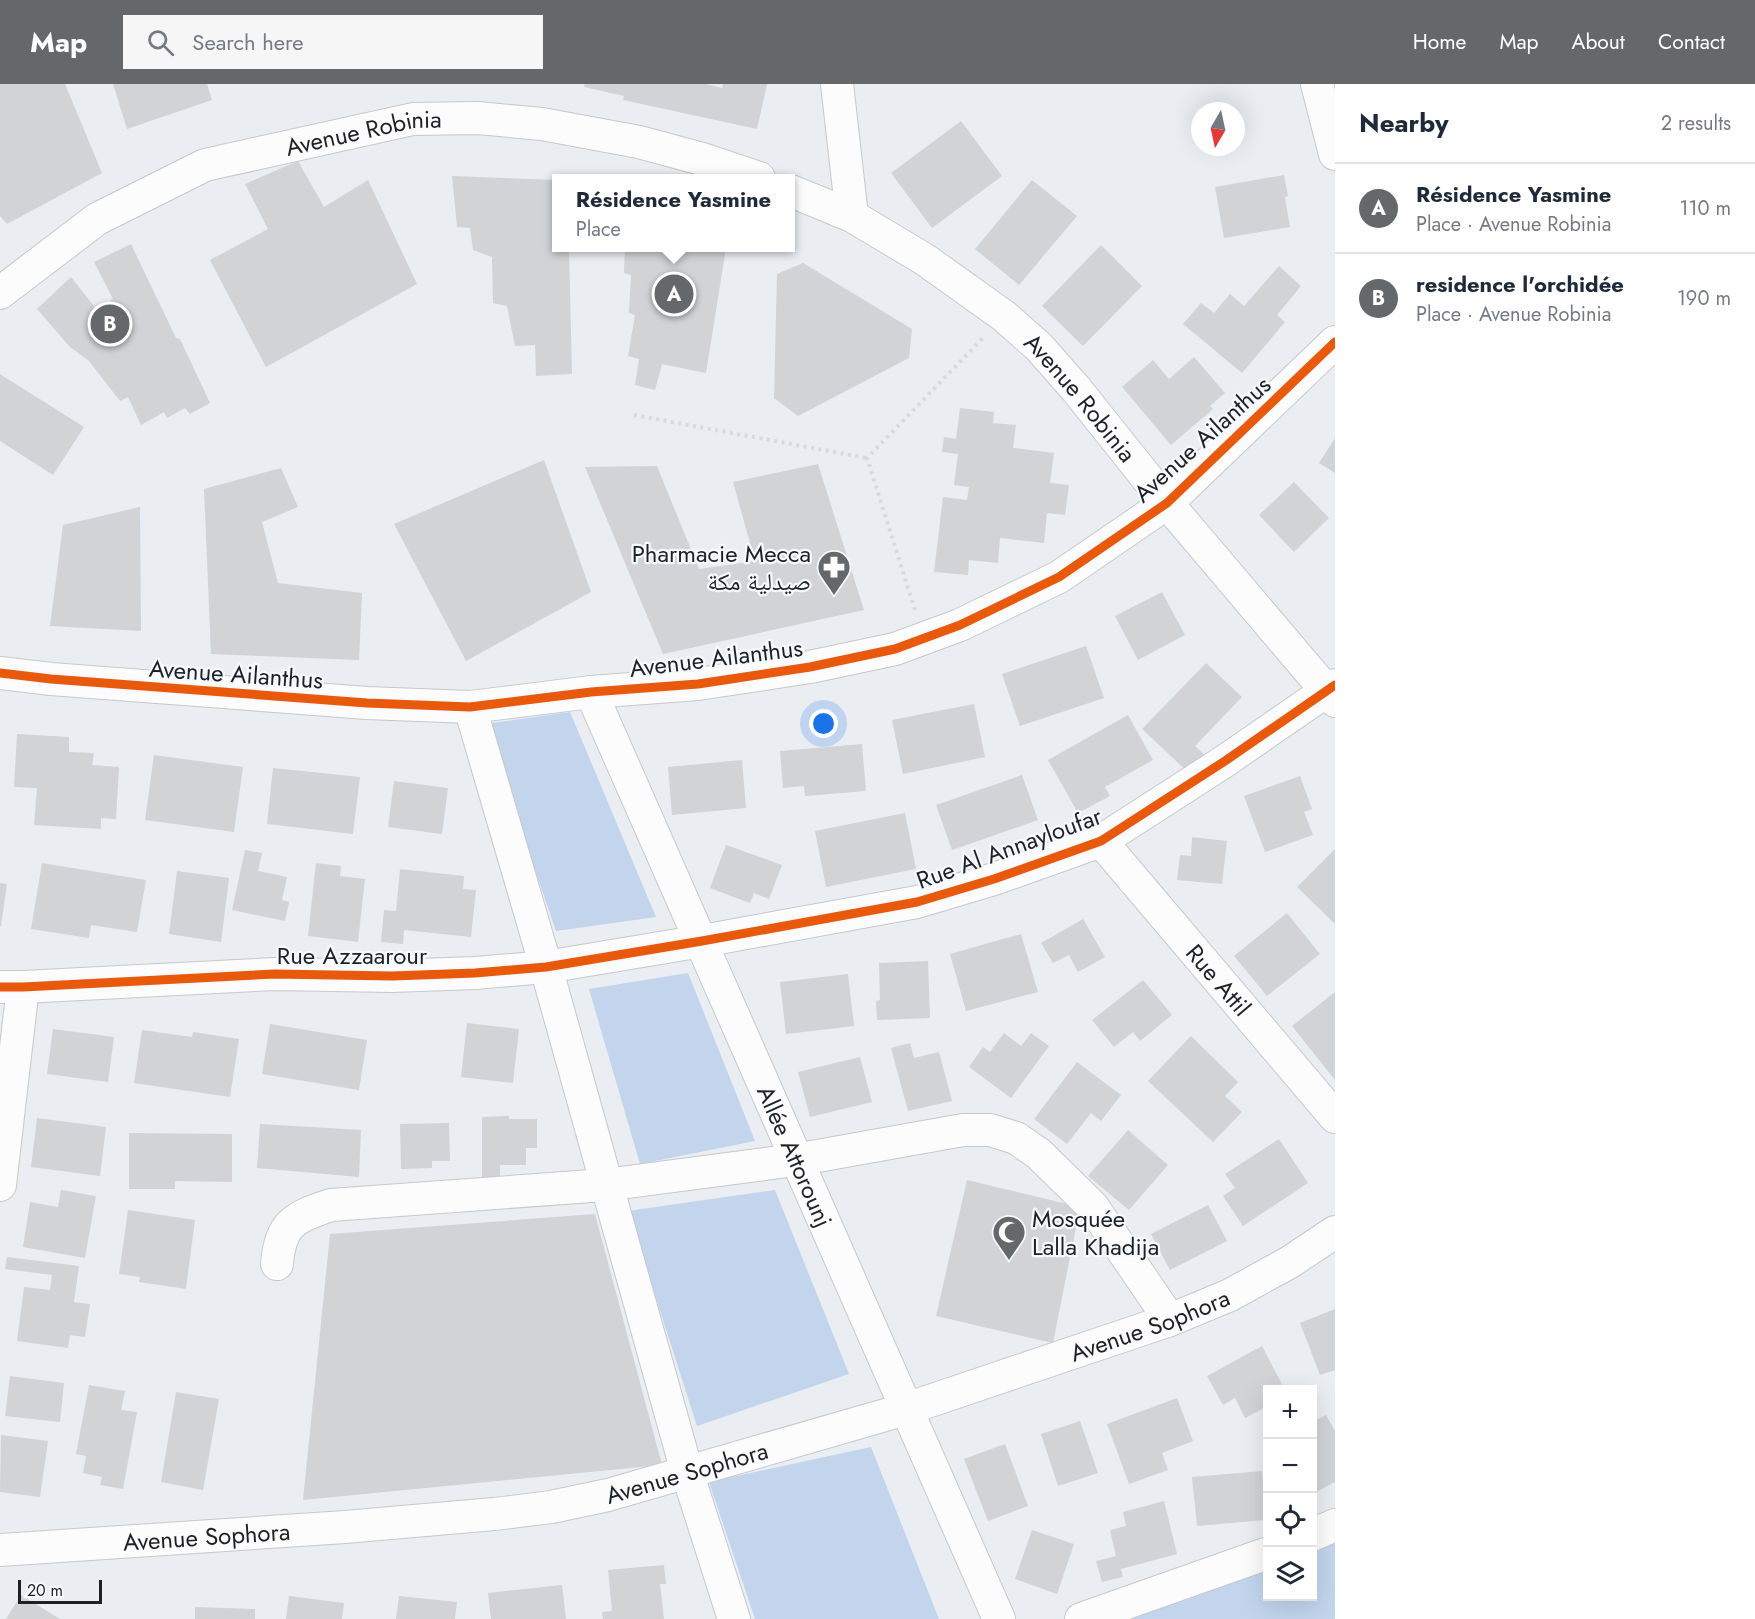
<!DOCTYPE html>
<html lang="en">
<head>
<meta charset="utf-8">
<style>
  :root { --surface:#fff; --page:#f6f6f7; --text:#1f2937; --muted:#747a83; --line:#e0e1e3; --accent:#65686b }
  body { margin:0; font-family:Jost,"Noto Naskh Arabic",sans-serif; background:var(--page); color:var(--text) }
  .controls { position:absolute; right:18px; bottom:18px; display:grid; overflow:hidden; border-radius:0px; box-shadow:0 6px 24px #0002 }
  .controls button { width:54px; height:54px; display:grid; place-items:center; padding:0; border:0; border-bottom:2px solid var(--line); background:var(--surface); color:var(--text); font:30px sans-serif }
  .compass { position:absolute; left:1191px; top:18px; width:54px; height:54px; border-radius:50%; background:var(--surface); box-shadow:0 6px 24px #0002; rotate:189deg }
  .scale { position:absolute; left:18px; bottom:15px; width:84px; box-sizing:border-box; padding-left:6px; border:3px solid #1e2023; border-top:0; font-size:16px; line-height:21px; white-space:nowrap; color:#1e2023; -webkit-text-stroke:4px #f6fafe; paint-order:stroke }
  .you { position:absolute; left:824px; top:640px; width:21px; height:21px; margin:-15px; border:4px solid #fff; border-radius:50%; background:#1a73e8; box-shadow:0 0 0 9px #1a73e833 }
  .badge { display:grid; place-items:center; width:39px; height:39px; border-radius:50%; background:var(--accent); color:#fff; font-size:20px; font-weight:700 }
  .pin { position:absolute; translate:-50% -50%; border:3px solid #fff; box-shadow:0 2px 6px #0006 }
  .popup { position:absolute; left:552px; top:90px; width:243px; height:78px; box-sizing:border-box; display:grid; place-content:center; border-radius:0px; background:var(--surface); filter:drop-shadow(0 2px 4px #0005); font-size:20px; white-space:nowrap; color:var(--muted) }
  .popup b { font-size:22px; color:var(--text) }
  .popup::after { content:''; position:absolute; left:50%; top:100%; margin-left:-12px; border:12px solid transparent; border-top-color:var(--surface) }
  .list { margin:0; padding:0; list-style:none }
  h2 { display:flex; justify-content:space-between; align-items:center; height:78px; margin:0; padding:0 24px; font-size:26px }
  h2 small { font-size:20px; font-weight:400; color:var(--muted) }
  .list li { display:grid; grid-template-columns:39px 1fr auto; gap:18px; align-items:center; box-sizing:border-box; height:90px; padding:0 24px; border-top:2px solid var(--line) }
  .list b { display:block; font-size:22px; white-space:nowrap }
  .list p { margin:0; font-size:20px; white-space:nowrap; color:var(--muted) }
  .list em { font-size:20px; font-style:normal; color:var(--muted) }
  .icon { flex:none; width:33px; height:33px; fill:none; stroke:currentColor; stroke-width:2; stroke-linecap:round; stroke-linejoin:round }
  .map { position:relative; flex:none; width:1335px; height:1535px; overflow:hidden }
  header { display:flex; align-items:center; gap:36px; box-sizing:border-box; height:84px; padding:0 30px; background:var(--accent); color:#fff }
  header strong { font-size:28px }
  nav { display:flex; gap:33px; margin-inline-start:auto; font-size:21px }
  .search { width:420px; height:54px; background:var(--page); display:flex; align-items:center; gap:15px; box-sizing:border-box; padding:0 21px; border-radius:0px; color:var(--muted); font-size:22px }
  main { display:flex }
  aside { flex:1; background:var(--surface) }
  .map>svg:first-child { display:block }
</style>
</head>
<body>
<header>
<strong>Map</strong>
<div class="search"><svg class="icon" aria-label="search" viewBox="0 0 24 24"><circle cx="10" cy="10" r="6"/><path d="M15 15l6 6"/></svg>Search here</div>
<nav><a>Home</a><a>Map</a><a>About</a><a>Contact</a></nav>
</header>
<main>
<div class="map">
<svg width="1335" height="1535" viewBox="0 0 1335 1535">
  <rect width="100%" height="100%" fill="#eaedf2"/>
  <path fill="#c2d5ec" d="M570 628 656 833 556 847 485 640Z
    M688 889 755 1057 640 1080 589 905Z
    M775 1106 849 1290 697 1342 628 1127Z
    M871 1363 939 1535H755L709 1398Z
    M1335 1453V1535H1108L1267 1477 1268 1512H1312L1313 1461Z"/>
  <path fill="#d1d3d6" d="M0 0H65L102 89 7 140 0 132Z
    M113 0H207L212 16 127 45Z
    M585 0H706L722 4 723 0H767L757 45 623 16 624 12 584 3Z
    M961 37 1002 92 932 144 891 89Z
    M298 77 324 123 368 96 417 200 266 283 210 176 268 145 245 100Z
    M1284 91 1288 112 1285 113 1290 143 1224 154 1215 103Z
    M452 92 557 96V164H569L572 290 536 292 535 261 515 262 507 222 493 219 492 173 473 166 470 144 457 143Z
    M1032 96 1077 132 1019 201 975 165Z
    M131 160 176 254 180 255 210 319 190 330 185 324 167 334 164 328 141 341 128 313 120 317 89 277 70 263 37 225 71 193 97 226 113 215 94 178Z
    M1101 161 1142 202 1083 262 1042 222Z
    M625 164H726L706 289 662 280 655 306 635 301 639 275 628 272 635 231 629 229 631 191 624 189Z
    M803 179 912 245 909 274 798 332 774 314 777 190Z
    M1279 182 1301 202 1277 231 1285 238 1242 289 1183 240 1201 219 1214 229 1230 210 1244 222Z
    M1194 273 1225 309 1210 322 1213 325 1171 361 1122 303 1153 276 1169 295Z
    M0 290 84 343 53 391 0 357Z
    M960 324 994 328 993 339 1016 341 1013 364 1054 369 1050 399 1069 401 1065 431 1047 429 1044 459 1000 454 998 479 969 476 968 491 934 488 943 413 967 416 969 403 954 401 958 370 942 368 944 353 956 355Z
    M1335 354V389L1319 379Z
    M544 376 591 508 466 577 394 440Z
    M818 380 864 526 663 570 585 383 657 382 699 485 755 477 733 398Z
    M281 384 298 423 262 438 278 499 362 509 359 576 211 570 204 405Z
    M1294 398 1329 434 1294 468 1259 431Z
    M140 423 141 547 50 542 63 441Z
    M1162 508 1185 551 1138 576 1115 532Z
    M1086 562 1104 614 1020 642 1002 590Z
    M1206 579 1242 613 1195 662 1208 674 1191 691 1142 645Z
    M974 620 985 673 903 690 892 636Z
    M1128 631 1153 676 1105 703 1110 712 1078 729 1048 676Z
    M17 650 69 653V668L94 669 92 681 119 683 116 735 101 734V745L34 741 37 704 14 703Z
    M862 660 866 707 805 712 804 702 783 704 780 667Z
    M154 671 243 683 234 748 145 736Z
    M742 676 746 724 672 731 668 683Z
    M273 684 360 693 353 750 267 740Z
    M1022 691 1038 736 952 766 936 721Z
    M1300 692 1312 725 1304 728 1313 751 1265 768 1244 712Z
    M394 697 448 704 442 750 388 743Z
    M905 729 916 785 826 803 815 747Z
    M1192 753 1227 757 1222 800 1177 796 1180 771 1191 772Z
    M726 761 782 781 769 815 754 809 750 819 710 804Z
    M1335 765V840L1297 803Z
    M245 766 262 769 258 787 287 793 282 816 289 818 285 837 232 826Z
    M42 779 146 796 137 848 91 841 89 854 31 845Z
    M316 779 341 782 340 792 365 795 358 858 308 852Z
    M400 785 464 792 463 805 476 806 471 853 404 846 403 860 381 858 384 826 396 827Z
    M177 787 229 794 221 858 169 850Z
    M0 799 7 800 1 842H0Z
    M1287 829 1320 870 1267 912 1234 872Z
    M1083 835 1105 873 1078 888 1069 871 1053 879 1041 859Z
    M1021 850 1038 908 966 927 950 870Z
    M928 877 930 934 877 936 876 917 880 916 879 879Z
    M848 890 854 942 786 950 780 898Z
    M1143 896 1172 931 1140 957 1133 948 1114 963 1092 936Z
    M1335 908V996L1292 942Z
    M467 939 519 945 513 999 461 993Z
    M270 940 367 956 359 1006 262 990Z
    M53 945 114 953 108 998 47 990Z
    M142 946 192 953 193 948 239 955 230 1013 134 999Z
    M1004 949 1021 962 1031 949 1049 962 1011 1014 969 983 983 963 990 968Z
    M1191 952 1238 998 1225 1012 1242 1028 1213 1058 1148 997Z
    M910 959 914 974 939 968 952 1017 908 1027 891 964Z
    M860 973 872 1018 810 1033 798 988Z
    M1077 978 1121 1011 1101 1037 1091 1029 1067 1060 1034 1035Z
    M509 1032V1035H537V1064H526V1081H500V1106H482V1033Z
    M37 1034 106 1043 100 1092 31 1083Z
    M449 1039 450 1077H432V1084L401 1085 400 1040Z
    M260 1040 361 1046 359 1093 257 1084Z
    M1128 1046 1168 1081 1129 1126 1088 1092Z
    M129 1049 232 1050V1098L175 1097V1105H129Z
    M1279 1055 1308 1099 1243 1142 1223 1112 1235 1104 1225 1090Z
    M967 1096 1080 1123 1053 1259 936 1232Z
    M61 1106 96 1112 85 1174 23 1163 30 1118 58 1123Z
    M1208 1121 1227 1157 1170 1186 1151 1150Z
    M128 1126 195 1136 186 1205 139 1198 140 1193 119 1190Z
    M595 1130 662 1381 303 1416 330 1150Z
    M7 1173 79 1182 74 1218 90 1220 85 1253 70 1251 68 1264 17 1257 24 1203 50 1206 52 1191 5 1185Z
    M1335 1225V1286L1320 1291 1300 1239Z
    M1262 1262 1285 1306H1268V1322L1245 1334 1235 1314 1223 1321 1207 1292Z
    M10 1292 64 1299 60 1338 5 1332Z
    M89 1301 125 1307 121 1326 137 1328 123 1405 100 1401 102 1393 83 1389 86 1372 76 1370Z
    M176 1308 219 1315 203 1406 161 1398Z
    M1177 1314 1193 1357 1162 1369 1168 1386 1129 1400 1107 1340Z
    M1326 1331 1335 1347V1398L1312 1410V1338Z
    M1080 1337 1098 1389 1058 1402 1041 1350Z
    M1 1351 48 1357 40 1413 0 1408Z
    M1005 1360 1028 1422 988 1437 964 1375Z
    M1262 1387 1266 1436 1197 1442 1192 1393Z
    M1164 1417 1177 1470 1121 1485 1123 1493 1102 1498 1096 1477 1116 1472 1110 1446 1126 1442 1123 1428Z
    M1032 1446 1074 1460 1057 1510 1015 1495Z
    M664 1481 666 1500H660L664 1535H603L602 1528 612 1527 608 1486Z
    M562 1501 566 1535H491L488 1509Z
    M21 1511 60 1535H6Z
    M289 1512 344 1519 342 1535H286Z
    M399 1512 457 1518 455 1535H396Z
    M195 1523 255 1525V1535H195Z"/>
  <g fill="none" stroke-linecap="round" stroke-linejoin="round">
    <defs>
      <g id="minor">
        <path d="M837 0 852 132"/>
        <path d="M1317 0 1335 70"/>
        <path id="s1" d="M791 107 852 132 924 175 1004 232 1039 263 1076 305 1167 419 1335 617"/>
        <path id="s2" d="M0 209 97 135 205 81 413 35 478 34 542 40 639 58 702 75 759 94"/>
        <path d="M0 589 51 595 367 619 470 623 591 608 698 600 810 583 895 565 960 541 1059 493 1167 419 1335 258"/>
        <path id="s3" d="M591 608 999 1535"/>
        <path d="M470 623 546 883 687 1388 734 1535"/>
        <path id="s4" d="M1101 757 1335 1033"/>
        <path d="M0 903H23L275 890 392 892 475 889 546 883 702 857 917 818 994 795 1101 757 1225 677 1335 601"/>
        <path d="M0 1101 23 903"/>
        <path d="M277 1180C280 1140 294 1133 331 1121L605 1101 795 1076 963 1046H990L1016 1054 1039 1070 1093 1123 1170 1236"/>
        <path d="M1312 1451 1335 1441"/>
        <path id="s5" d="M0 1466 345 1443 494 1430 551 1423 608 1411 906 1325 1170 1236 1230 1211 1290 1178 1335 1148"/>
        <path d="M1081 1535 1268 1469"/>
      </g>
    </defs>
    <use href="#minor" stroke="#c6c8cb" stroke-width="34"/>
    <path stroke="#d8d9db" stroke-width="4" stroke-dasharray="3 4.5" stroke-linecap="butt" d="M634 331 867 374
      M915 526 867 374 983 254"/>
    <use href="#minor" stroke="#fcfcfd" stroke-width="32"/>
    <defs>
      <path id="cycleway" d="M0 589 51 595 367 619 470 623 591 608 698 600 810 583 895 565 960 541 1059 493 1167 419 1335 258
        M0 903H23L275 890 392 892 475 889 546 883 702 857 917 818 994 795 1101 757 1225 677 1335 601"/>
    </defs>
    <use href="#cycleway" stroke="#f6fafe" stroke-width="13"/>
    <use href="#cycleway" stroke="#e8590c" stroke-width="9"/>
  </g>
  <defs>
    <symbol id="pharmacy-pin" viewBox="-11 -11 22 30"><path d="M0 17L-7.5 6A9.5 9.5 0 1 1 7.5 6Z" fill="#65686b" stroke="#f6fafe"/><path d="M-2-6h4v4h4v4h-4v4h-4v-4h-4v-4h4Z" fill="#fff"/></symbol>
    <symbol id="mosque-pin" viewBox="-11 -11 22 30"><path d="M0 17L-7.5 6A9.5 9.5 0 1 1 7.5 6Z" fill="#65686b" stroke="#f6fafe"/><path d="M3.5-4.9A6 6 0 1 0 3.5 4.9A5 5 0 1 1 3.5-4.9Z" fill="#fff"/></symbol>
  </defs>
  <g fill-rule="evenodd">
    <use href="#pharmacy-pin" x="815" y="464" width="38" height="52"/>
    <use href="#mosque-pin" x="990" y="1129" width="38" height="52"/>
  </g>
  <g text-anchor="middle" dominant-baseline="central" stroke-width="4.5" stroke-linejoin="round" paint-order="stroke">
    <g font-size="24" fill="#1e2023" stroke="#f6fafe">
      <text stroke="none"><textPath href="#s2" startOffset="405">Avenue Robinia</textPath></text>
      <text stroke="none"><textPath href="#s1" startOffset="360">Avenue Robinia</textPath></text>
      <text transform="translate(1202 355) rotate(-42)">Avenue Ailanthus</text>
      <text transform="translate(716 574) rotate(-7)">Avenue Ailanthus</text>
      <text transform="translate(236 590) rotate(4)">Avenue Ailanthus</text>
      <text transform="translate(1009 764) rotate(-20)">Rue Al Annayloufar</text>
      <text x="352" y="871">Rue Azzaarour</text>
      <text stroke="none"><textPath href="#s4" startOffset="182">Rue Attil</textPath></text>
      <text stroke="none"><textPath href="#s3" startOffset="507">Allée Attorounj</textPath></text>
      <text stroke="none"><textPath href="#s5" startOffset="1179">Avenue Sophora</textPath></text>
      <text stroke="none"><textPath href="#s5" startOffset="693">Avenue Sophora</textPath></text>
      <text stroke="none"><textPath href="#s5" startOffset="207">Avenue Sophora</textPath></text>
    </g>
    <g font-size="24" fill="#1e2023" stroke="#f6fafe" text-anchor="end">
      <text x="811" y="469">Pharmacie Mecca<tspan x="811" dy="28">صيدلية مكة</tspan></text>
      <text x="1032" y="1134" text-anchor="start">Mosquée<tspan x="1032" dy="28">Lalla Khadija</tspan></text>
    </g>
  </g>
</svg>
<div class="controls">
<button>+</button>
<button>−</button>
<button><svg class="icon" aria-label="locate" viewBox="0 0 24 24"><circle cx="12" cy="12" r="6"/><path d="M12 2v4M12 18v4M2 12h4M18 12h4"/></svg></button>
<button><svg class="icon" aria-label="layers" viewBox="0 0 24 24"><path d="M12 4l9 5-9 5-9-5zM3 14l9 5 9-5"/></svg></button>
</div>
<svg class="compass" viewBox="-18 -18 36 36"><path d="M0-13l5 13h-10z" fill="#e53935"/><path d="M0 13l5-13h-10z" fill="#747a83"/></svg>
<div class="scale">20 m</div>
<div class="you"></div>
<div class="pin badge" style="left:674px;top:210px">A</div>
<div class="popup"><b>Résidence Yasmine</b>Place</div>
<div class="pin badge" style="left:110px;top:240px">B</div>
</div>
<aside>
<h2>Nearby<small>2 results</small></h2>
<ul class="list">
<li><span class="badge">A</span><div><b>Résidence Yasmine</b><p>Place · Avenue Robinia</p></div><em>110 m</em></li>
<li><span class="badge">B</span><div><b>residence l'orchidée</b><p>Place · Avenue Robinia</p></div><em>190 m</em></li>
</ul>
</aside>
</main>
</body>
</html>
